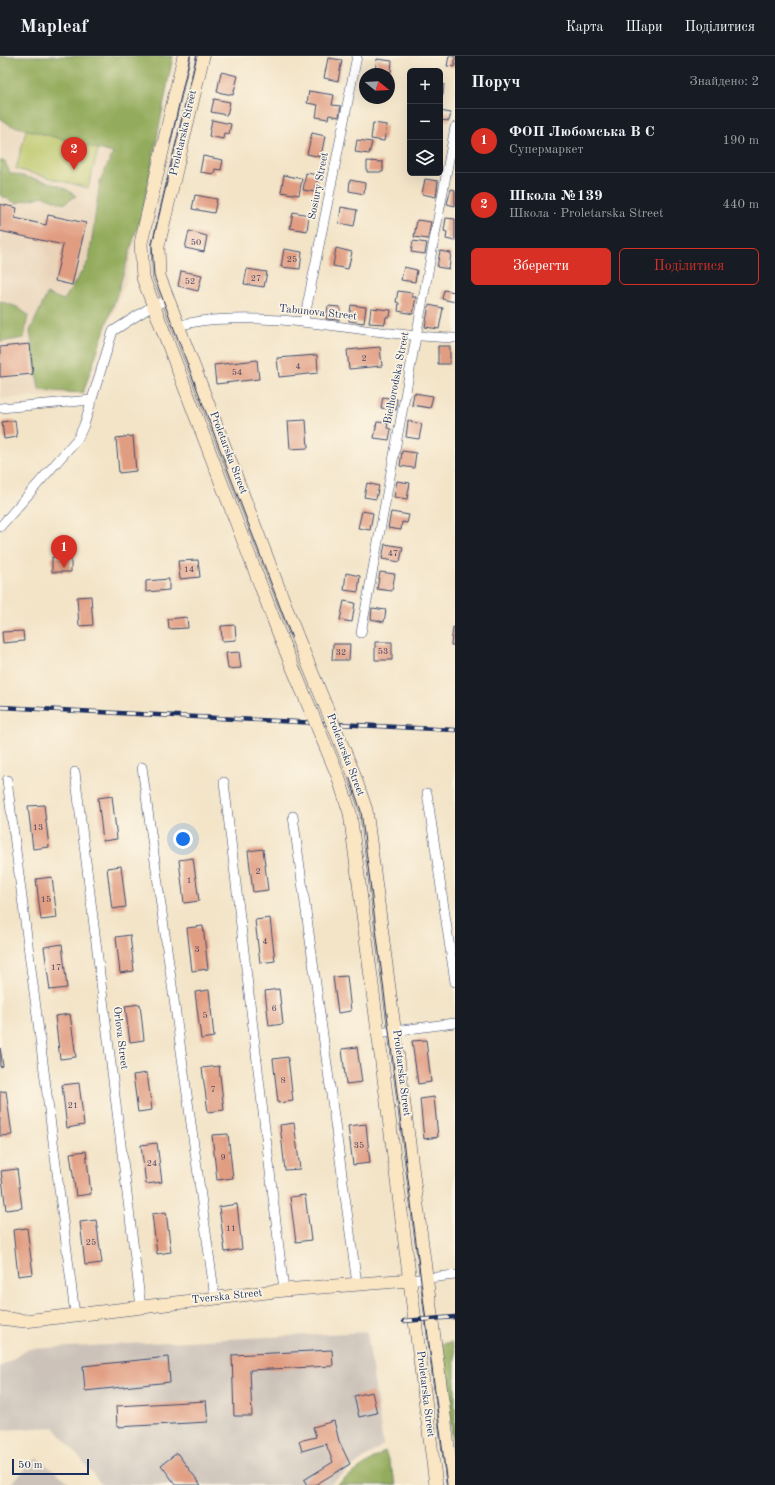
<!DOCTYPE html>
<html lang="uk">
<head>
<meta charset="utf-8">
<style>
  :root { --surface:#171b24; --page:#20242c; --text:#f1f3f6; --muted:#9ea1a6; --line:#363941; --accent:#d93025 }
  body { margin:0; font-family:"Old Standard TT",serif; background:var(--page); color:var(--text) }
  .controls { position:absolute; right:12px; top:12px; display:grid; overflow:hidden; border-radius:6px; box-shadow:0 4px 16px #0002 }
  .controls button { width:36px; height:36px; display:grid; place-items:center; padding:0; border:0; border-bottom:1px solid var(--line); background:var(--surface); color:var(--text); font:20px sans-serif }
  .compass { position:absolute; left:359px; top:12px; width:36px; height:36px; border-radius:50%; background:var(--surface); box-shadow:0 4px 16px #0002; rotate:108deg }
  .scale { position:absolute; left:12px; bottom:10px; width:77px; box-sizing:border-box; padding-left:4px; border:2px solid #1b2f5e; border-top:0; font-size:11px; line-height:14px; white-space:nowrap; color:#1b2f5e; -webkit-text-stroke:3px #fcf5e5; paint-order:stroke }
  .you { position:absolute; left:183px; top:783px; width:14px; height:14px; margin:-10px; border:3px solid #fff; border-radius:50%; background:#1a73e8; box-shadow:0 0 0 6px #1a73e833 }
  .badge { display:grid; place-items:center; width:26px; height:26px; border-radius:50%; background:var(--accent); color:#fff; font-size:13px; font-weight:700 }
  .pin { position:absolute; translate:-50% -33px; filter:drop-shadow(0 1px 2px #0008) }
  .pin::after { content:''; position:absolute; top:21px; width:14px; height:12px; background:inherit; clip-path:polygon(0 0,100% 0,50% 100%) }
  .list { margin:0; padding:0; list-style:none }
  h2 { display:flex; justify-content:space-between; align-items:center; height:52px; margin:0; padding:0 16px; font-size:17px }
  h2 small { font-size:13px; font-weight:400; color:var(--muted) }
  .list li { display:grid; grid-template-columns:26px 1fr auto; gap:12px; align-items:center; box-sizing:border-box; height:64px; padding:0 16px; border-top:1px solid var(--line) }
  .list b { display:block; font-size:15px; white-space:nowrap }
  .list p { margin:0; font-size:13px; white-space:nowrap; color:var(--muted) }
  .list em { font-size:13px; font-style:normal; color:var(--muted) }
  .actions { display:flex; gap:8px; padding:12px 16px }
  .actions a { flex:1; padding:9px 0; border:1px solid var(--accent); border-radius:6px; text-align:center; font-size:14px; color:var(--accent) }
  .actions .main { background:var(--accent); color:#fff }
  .icon { flex:none; width:22px; height:22px; fill:none; stroke:currentColor; stroke-width:2; stroke-linecap:round; stroke-linejoin:round }
  .map { position:relative; flex:none; width:455px; height:1429px; overflow:hidden }
  header { display:flex; align-items:center; gap:24px; box-sizing:border-box; height:56px; padding:0 20px; background:var(--surface); border-bottom:1px solid var(--line) }
  header strong { font-size:19px }
  nav { display:flex; gap:22px; margin-inline-start:auto; font-size:14px }
  main { display:flex }
  aside { flex:1; background:var(--surface) }
  .map>svg:first-child { display:block }
</style>
</head>
<body>
<header>
<strong>Mapleaf</strong>
<nav><a>Карта</a><a>Шари</a><a>Поділитися</a></nav>
</header>
<main>
<div class="map">
<svg width="455" height="1429" viewBox="0 0 455 1429">
  <rect width="100%" height="100%" fill="#fcf5e5"/>
  <filter id="ink" filterUnits="userSpaceOnUse"><feTurbulence type="fractalNoise" baseFrequency=".025" numOctaves="2"/><feDisplacementMap in="SourceGraphic" scale="8" xChannelSelector="R" yChannelSelector="G"/><feConvolveMatrix kernelMatrix="1 2 1 2 8 2 1 2 1" color-interpolation-filters="sRGB"/></filter>
  <filter id="wash" filterUnits="userSpaceOnUse"><feTurbulence type="fractalNoise" baseFrequency=".012" numOctaves="4" result="noise"/><feDisplacementMap in="SourceGraphic" scale="16" xChannelSelector="R" yChannelSelector="G"/><feGaussianBlur stdDeviation="0.9" result="paint"/><feColorMatrix in="noise" values="0 0 0 0 0 0 0 0 0 0 0 0 0 0 0 0 0 1.4 0 .05"/><feComposite in="paint" operator="in"/></filter>
  <g filter="url(#wash)">
    <rect width="100%" height="100%" fill="#f3e4c8"/>
    <path fill="#e9d4b9" d="M0 0H168L126 227 77 338 0 343Z"/>
    <path fill="#ccc2b9" d="M367 1276 383 1389 328 1429H102L54 1371 0 1374V1311L29 1293Z
      M37 1402 73 1429H9Z"/>
    <path fill="#bac667" stroke="#6a7a62" d="M27 71 99 91 88 132 16 113Z"/>
    <path fill="#93ab5c" stroke="#576d5d" d="M0 0H173L144 149 119 232 83 337 39 334 30 275 47 238 64 244 89 204 100 125 113 97 10 69 0 62Z
      M0 104 5 106 10 117C30 123 60 125 76 140L64 148 44 140 16 147 0 139Z
      M0 245 17 251 28 259 24 282 0 286Z
      M451 1286 455 1295V1403L441 1288Z
      M385 1395 397 1429H336Z"/>
    <g id="blocks">
      <path fill="#e19d82" d="M449 0H455V11L447 10Z
        M328 2 342 4 338 25 324 22Z
        M377 3 392 5 391 16 375 14Z
        M221 16 238 20 233 39 217 36Z
        M440 28H444L443 39 440 38Z
        M309 35 334 39 332 49 341 50 339 61 329 59 328 63 316 61 318 49 307 47Z
        M214 43 230 46 227 59 211 56Z
        M440 55 451 57 449 65 440 64Z
        M212 64 231 68 229 78 224 77 223 83 209 80Z
        M373 67 387 69 384 85 371 83Z
        M312 77 325 80 321 101 307 98Z
        M357 84 372 86 369 98 355 96Z
        M203 100 223 104 221 114 215 113 214 118 200 116Z
        M367 105 383 106V116H367Z
        M306 117 318 119 315 136 303 134Z
        M284 119 302 123 299 139 281 136Z
        M425 123 438 125 436 141 422 138Z
        M350 124 365 127 364 138 349 135Z
        M451 133 455 134V150L447 148Z
        M195 139 217 143 214 157 192 153Z
        M0 148 17 152 15 162 46 169 48 159 86 167 72 229 55 225 63 189 0 175Z
        M341 151 357 154 354 170 339 167Z
        M293 156 309 159 307 175 290 172Z
        M446 162 455 163V185L446 183 447 176 444 175Z
        M417 164 431 166 428 183 414 181Z
        M189 175 207 180 204 196 185 192Z
        M413 185 427 187 425 198 411 196Z
        M336 192 352 196 348 213 333 210Z
        M284 193 302 196 300 213 281 211Z
        M440 195 451 197 449 213 437 211Z
        M404 211 417 214 415 226 401 224Z
        M247 213 267 216 264 231 244 228Z
        M181 215 202 219 198 235 178 230Z
        M444 234 455 236V246L442 243Z
        M398 235 412 237V241H416L413 258 398 255 399 247 396 246Z
        M351 249 366 251 364 267 349 265Z
        M429 249 443 252 439 273 425 271Z
        M328 250 340 251 339 264 326 263Z
        M371 252 391 254 390 261H386L385 268 369 267Z
        M30 288 33 318 0 321V291Z
        M438 290H450V308H438Z
        M380 291 382 310 349 313 347 294Z
        M317 299 318 317 279 321 277 302Z
        M257 304 259 323 216 328 214 309Z
        M414 337 433 340 430 352 412 349Z
        M383 341 397 343 396 354 381 352Z
        M15 364 17 381 4 383 2 366Z
        M306 364 308 392 290 393 288 365Z
        M408 365 422 368 419 383 406 381Z
        M377 366 388 367 387 372 391 373 389 384 374 382Z
        M133 380 136 415 119 417 116 382Z
        M402 395 416 397 414 412 400 410Z
        M397 425 410 427 407 443 394 441Z
        M367 427 379 430 376 443 364 441Z
        M362 455 373 457 370 474 358 472Z
        M391 456 409 459 407 467 402 466 401 474 388 472Z
        M385 488 403 491 400 506 382 503Z
        M52 501H71V516H52Z
        M198 504 200 521 180 523 178 505Z
        M380 516 395 518 392 535 377 533Z
        M346 517 360 520 358 536 344 534Z
        M169 523V534L146 536V525Z
        M91 540 93 569 79 570 77 541Z
        M344 545 355 547 352 566 340 564Z
        M372 552 386 554 384 566 371 563Z
        M187 561 188 572 169 573 168 563Z
        M235 569 236 584 222 585 221 570Z
        M453 571 455 572V589H451Z
        M23 575 24 585 3 587 2 576Z
        M375 586H392V604H375Z
        M333 588H350L349 604H332Z
        M239 596 241 612 228 613 226 597Z
        M112 740 117 783 103 785 98 742Z
        M44 749 49 791 33 793 28 750Z
        M263 793 268 834 253 836 248 795Z
        M193 802 199 845 184 847 179 804Z
        M121 810 126 851 112 853 107 812Z
        M52 821 57 862 41 864 36 823Z
        M270 862 275 905 260 907 255 864Z
        M203 870 208 913 192 915 187 872Z
        M130 879 134 915 120 917 116 881Z
        M62 888 67 932 50 934 44 891Z
        M347 920 351 955 338 957 333 921Z
        M279 933 283 968 269 970 265 935Z
        M209 934 214 981 201 983 195 936Z
        M140 948 144 984 130 986 125 950Z
        M70 958 76 1001 60 1003 55 960Z
        M426 984 431 1026 418 1028 412 985Z
        M357 991 362 1026 346 1028 342 993Z
        M0 992 3 1010 0 1011Z
        M288 1001 293 1045 278 1047 273 1003Z
        M219 1010 224 1054 208 1056 202 1012Z
        M147 1017 152 1054 138 1056 133 1019Z
        M79 1027 84 1069 67 1072 62 1029Z
        M6 1035 12 1079 0 1080V1036Z
        M434 1041 438 1081 424 1083 420 1043Z
        M294 1067 300 1113 285 1114 280 1069Z
        M366 1068 370 1107 353 1109 348 1070Z
        M228 1078 233 1122 217 1124 212 1079Z
        M157 1087 162 1126 146 1128 141 1089Z
        M86 1095 91 1138 76 1140 70 1097Z
        M17 1113 22 1152 6 1154 1 1115Z
        M305 1139 311 1184 296 1186 290 1141Z
        M237 1148 242 1193 225 1196 219 1151Z
        M166 1156 171 1196 157 1198 152 1158Z
        M96 1164 102 1207 85 1209 80 1166Z
        M27 1172 33 1218 18 1220 13 1174Z
        M332 1294 333 1310 250 1314 252 1360H234L232 1299Z
        M168 1301 170 1326 85 1335 83 1310Z
        M372 1336 377 1357 359 1361 354 1340Z
        M206 1345 208 1366 117 1371 116 1350Z
        M334 1365 339 1385 350 1408 315 1429H307L304 1424 333 1406 326 1388 302 1395 299 1385 316 1381 313 1371Z
        M177 1397 201 1429H176L161 1409Z"/>
    </g>
  </g>
  <g filter="url(#ink)">
    <use href="#blocks" fill-opacity="0" stroke="#3b4a6e" stroke-width="1"/>
    <g fill="none" stroke-linecap="round" stroke-linejoin="round">
      <defs>
        <path id="minor" d="M304 265 357 0
          M179 270C196 264 212 264 230 263 306 260 380 281 455 282
          M0 352 92 344
          M0 471 78 382 84 369 113 275 154 249 168 244
          M361 577 455 71
          M142 711 215 1242
          M75 716 141 1251
          M7 724 75 1258
          M224 726 284 1234
          M427 737 455 926
          M293 760 357 1228
          M378 977 455 967
          M410 1224 455 1219"/>
        <path id="secondary" d="M184 0 141 187 143 222 283 588
          M203 0 158 190 159 220 298 583
          M353 716 366 754 453 1429
          M338 720 350 757 436 1429
          M0 1262 25 1265 284 1234 410 1224"/>
      </defs>
      <use href="#minor" stroke="#3b4a6e" stroke-width="10"/>
      <use href="#secondary" stroke="#3b4a6e" stroke-width="14"/>
      <use href="#minor" stroke="#fff" stroke-width="9"/>
      <use href="#secondary" stroke="#fbe6c4" stroke-width="13"/>
      <path stroke="#1b2f5e" stroke-width="1" d="M197 0 152 189 154 220 293 585 348 717 361 755 447 1429
        M170 88 190 0"/>
      <defs>
        <path id="rail" d="M0 651 455 674
          M404 1265 455 1261"/>
      </defs>
      <use href="#rail" stroke="#1b2f5e" stroke-width="4.5"/>
      <use href="#rail" stroke="#fcf5e5" stroke-width="3" stroke-dasharray="9" stroke-linecap="butt"/>
      <defs>
        <path id="secondary-bridge" d="M298 583 353 716
          M283 588 338 720"/>
      </defs>
      <use href="#secondary-bridge" stroke="#3b4a6e" stroke-width="14" stroke-linecap="butt"/>
      <use href="#secondary-bridge" stroke="#fbe6c4" stroke-width="13"/>
    </g>
  </g>
  <g text-anchor="middle" dominant-baseline="central" stroke-width="3" stroke-linejoin="round" paint-order="stroke">
    <g font-size="9" fill="#4c4a67">
      <text x="196" y="186">50</text>
      <text x="292" y="203">25</text>
      <text x="256" y="222">27</text>
      <text x="190" y="225">52</text>
      <text x="364" y="302">2</text>
      <text x="298" y="310">4</text>
      <text x="237" y="316">54</text>
      <text x="393" y="497">47</text>
      <text x="189" y="513">14</text>
      <text x="383" y="595">53</text>
      <text x="341" y="596">32</text>
      <text x="38" y="771">13</text>
      <text x="258" y="815">2</text>
      <text x="189" y="824">1</text>
      <text x="46" y="843">15</text>
      <text x="265" y="885">4</text>
      <text x="197" y="893">3</text>
      <text x="56" y="911">17</text>
      <text x="274" y="952">6</text>
      <text x="205" y="959">5</text>
      <text x="283" y="1024">8</text>
      <text x="213" y="1033">7</text>
      <text x="73" y="1049">21</text>
      <text x="359" y="1089">35</text>
      <text x="223" y="1101">9</text>
      <text x="152" y="1107">24</text>
      <text x="231" y="1172">11</text>
      <text x="91" y="1186">25</text>
    </g>
    <g font-size="11" fill="#1b2f5e" stroke="#fcf5e5">
      <text transform="translate(184 77) rotate(-77)">Proletarska Street</text>
      <text transform="translate(319 130) rotate(-79)">Sosiury Street</text>
      <text transform="translate(318 257) rotate(6)">Tabunova Street</text>
      <text transform="translate(397 322) rotate(-79)">Bielhorodska Street</text>
      <text transform="translate(228 397) rotate(69)">Proletarska Street</text>
      <text transform="translate(345 699) rotate(69)">Proletarska Street</text>
      <text transform="translate(120 982) rotate(83)">Orlova Street</text>
      <text transform="translate(401 1017) rotate(83)">Proletarska Street</text>
      <text transform="translate(227 1241) rotate(-6)">Tverska Street</text>
      <text transform="translate(425 1338) rotate(83)">Proletarska Street</text>
    </g>
  </g>
</svg>
<div class="controls">
<button>+</button>
<button>−</button>
<button><svg class="icon" aria-label="layers" viewBox="0 0 24 24"><path d="M12 4l9 5-9 5-9-5zM3 14l9 5 9-5"/></svg></button>
</div>
<svg class="compass" viewBox="-18 -18 36 36"><path d="M0-13l5 13h-10z" fill="#e53935"/><path d="M0 13l5-13h-10z" fill="#9ea1a6"/></svg>
<div class="scale">50 m</div>
<div class="you"></div>
<div class="pin badge" style="left:64px;top:512px">1</div>
<div class="pin badge" style="left:74px;top:114px">2</div>
</div>
<aside>
<h2>Поруч<small>Знайдено: 2</small></h2>
<ul class="list">
<li><span class="badge">1</span><div><b>ФОП Любомська В С</b><p>Супермаркет</p></div><em>190 m</em></li>
<li><span class="badge">2</span><div><b>Школа №139</b><p>Школа · Proletarska Street</p></div><em>440 m</em></li>
</ul>
<div class="actions"><a class="main">Зберегти</a><a>Поділитися</a></div>
</aside>
</main>
</body>
</html>
